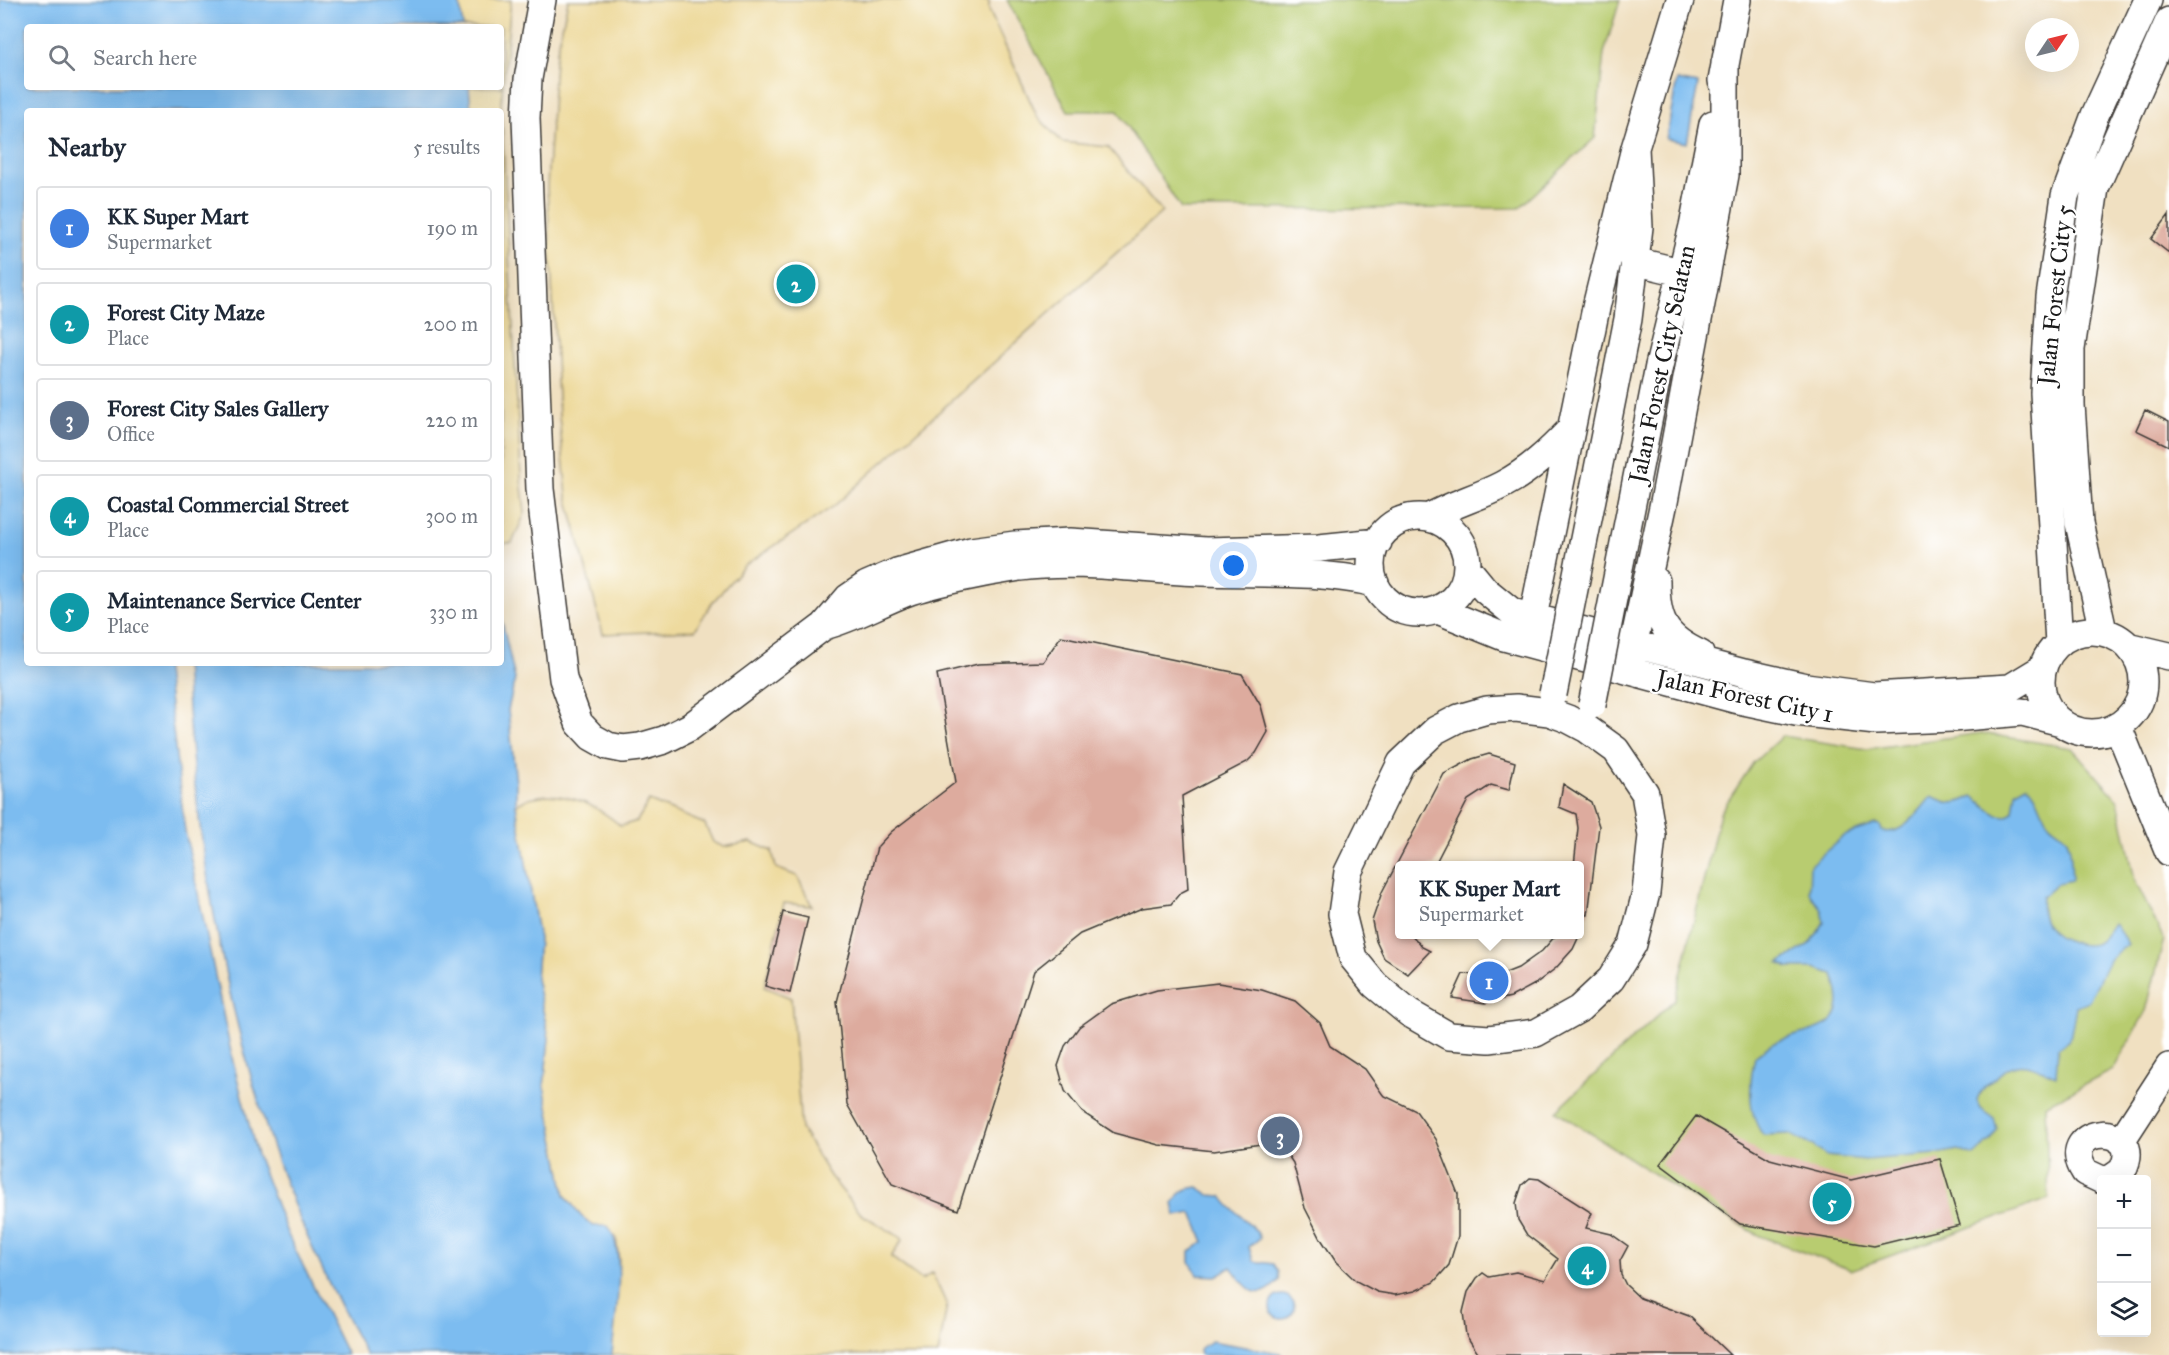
<!DOCTYPE html>
<html lang="en">
<head>
<meta charset="utf-8">
<style>
  :root { --surface:#fff; --page:#f2f2f3; --text:#1f2937; --muted:#747a83; --line:#e0e1e3; --accent:#c8321e }
  body { margin:0; font-family:"IM FELL Great Primer",serif; background:var(--page); color:var(--text) }
  .controls { position:absolute; right:18px; bottom:18px; display:grid; overflow:hidden; border-radius:6px; box-shadow:0 6px 24px #0002 }
  .controls button { width:54px; height:54px; display:grid; place-items:center; padding:0; border:0; border-bottom:2px solid var(--line); background:var(--surface); color:var(--text); font:30px sans-serif }
  .compass { position:absolute; left:2025px; top:18px; width:54px; height:54px; border-radius:50%; background:var(--surface); box-shadow:0 6px 24px #0002; rotate:55deg }
  .you { position:absolute; left:1234px; top:566px; width:21px; height:21px; margin:-15px; border:4px solid #fff; border-radius:50%; background:#1a73e8; box-shadow:0 0 0 9px #1a73e833 }
  .badge { display:grid; place-items:center; width:39px; height:39px; border-radius:50%; background:var(--accent); color:#fff; font-size:20px; font-weight:700 }
  .pin { position:absolute; translate:-50% -50%; border:3px solid #fff; box-shadow:0 2px 6px #0006 }
  .popup { position:absolute; left:1395px; top:861px; width:189px; height:78px; box-sizing:border-box; display:grid; place-content:center; border-radius:6px; background:var(--surface); filter:drop-shadow(0 2px 4px #0005); font-size:20px; white-space:nowrap; color:var(--muted) }
  .popup b { font-size:22px; color:var(--text) }
  .popup::after { content:''; position:absolute; left:50%; top:100%; margin-left:-12px; border:12px solid transparent; border-top-color:var(--surface) }
  .list { margin:0; padding:0; list-style:none }
  h2 { display:flex; justify-content:space-between; align-items:center; height:78px; margin:0; padding:0 24px; font-size:26px }
  h2 small { font-size:20px; font-weight:400; color:var(--muted) }
  .list li { display:grid; grid-template-columns:39px 1fr auto; gap:18px; align-items:center; box-sizing:border-box; height:84px; margin:0 12px 12px; padding:0 12px; border:2px solid var(--line); border-radius:6px }
  .list b { display:block; font-size:22px; white-space:nowrap }
  .list p { margin:0; font-size:20px; white-space:nowrap; color:var(--muted) }
  .list em { font-size:20px; font-style:normal; color:var(--muted) }
  .icon { flex:none; width:33px; height:33px; fill:none; stroke:currentColor; stroke-width:2; stroke-linecap:round; stroke-linejoin:round }
  .map { position:relative; flex:none; width:2169px; height:1355px; overflow:hidden }
  .search { position:absolute; background:var(--surface); box-shadow:0 6px 24px #0002; left:24px; top:24px; width:480px; height:66px; display:flex; align-items:center; gap:15px; box-sizing:border-box; padding:0 21px; border-radius:6px; color:var(--muted); font-size:22px }
  .panel { position:absolute; background:var(--surface); box-shadow:0 6px 24px #0002; left:24px; top:108px; width:480px; height:558px; border-radius:6px }
  .map>svg:first-child { display:block }
</style>
</head>
<body>
<div class="map">
<svg width="2169" height="1355" viewBox="0 0 2169 1355">
  <rect width="100%" height="100%" fill="#fff"/>
  <filter id="ink" filterUnits="userSpaceOnUse"><feTurbulence type="fractalNoise" baseFrequency=".0167" numOctaves="2"/><feDisplacementMap in="SourceGraphic" scale="12" xChannelSelector="R" yChannelSelector="G"/><feConvolveMatrix kernelMatrix="1 2 1 2 8 2 1 2 1" color-interpolation-filters="sRGB"/></filter>
  <filter id="wash" filterUnits="userSpaceOnUse"><feTurbulence type="fractalNoise" baseFrequency=".008" numOctaves="4" result="noise"/><feDisplacementMap in="SourceGraphic" scale="24" xChannelSelector="R" yChannelSelector="G"/><feGaussianBlur stdDeviation="1.35" result="paint"/><feColorMatrix in="noise" values="0 0 0 0 0 0 0 0 0 0 0 0 0 0 0 0 0 1.4 0 .05"/><feComposite in="paint" operator="in"/></filter>
  <g filter="url(#wash)">
    <rect width="100%" height="100%" fill="#f0e0c1"/>
    <path fill="#b8cc70" stroke="#6a7446" stroke-width="1.5" d="M1007 0H1620L1604 53 1595 138 1519 208 1181 209 1118 111H1068Z
      M1981 733 2072 748 2118 800 2135 881 2164 939 2146 1011 2113 1070 2045 1105 2049 1199 1851 1270 1760 1236 1674 1187 1556 1111 1675 999 1720 813 1753 763 1782 736 1867 749Z"/>
    <path fill="#eeda9e" stroke="#857b5d" stroke-width="1.5" d="M459 0H511L501 105 521 479 525 513 512 543H505L501 547V111H471L469 87H501V27H463Z
      M568 0H989V10L1037 116 1062 142 1108 147 1162 212 834 506 744 566 711 604 695 630 603 634 567 496 559 416 547 187 555 60Z
      M546 795C577 796 597 806 621 826L637 821 649 801 705 824 713 842 724 847 751 842 772 851 776 868 797 876 812 906 784 903 764 987 791 998 801 1129 830 1176 861 1214 903 1239 891 1257 922 1280 932 1273 947 1305 938 1355H612L619 1260 616 1237 594 1226 581 1216 565 1195 544 1086 549 1038 536 979 539 939 516 805 529 798Z"/>
    <path fill="#7bbcf0" stroke="#4c6c86" stroke-width="1.5" d="M0 0H459L463 27H27V87H469L471 111H27V663H165L185 831 233 1062 257 1155 287 1233 347 1355H0Z
      M1677 80 1698 84 1687 143 1666 139Z
      M501 617 515 679 508 710 516 783V805L539 939 536 979 549 1038 544 1086 565 1195 581 1216 593 1226H608C628 1254 614 1321 612 1355H366C330 1289 297 1220 273 1148 222 996 193 823 185 663H501Z
      M2027 785C2038 794 2040 810 2048 822 2054 830 2065 832 2068 842 2072 852 2071 868 2072 880L2058 883 2042 897C2039 921 2048 935 2072 942 2078 944 2088 946 2095 944 2104 940 2109 930 2114 923L2128 944 2109 960 2089 1001 2076 1007 2070 1039 2058 1048 2056 1076C2028 1065 2019 1056 1995 1078 1987 1085 1980 1090 1977 1100L1981 1109 1994 1118 1997 1130 1991 1140 1974 1156 1958 1150 1937 1154 1866 1160 1826 1156 1813 1146 1789 1134 1763 1135C1747 1113 1749 1083 1755 1057 1761 1052 1768 1046 1774 1043 1812 1026 1855 1034 1833 974L1814 968H1788L1779 963 1811 943 1824 922 1821 909 1809 892 1810 865 1844 836 1875 824 1880 825 1882 831C1903 837 1919 810 1932 796 1949 805 1956 805 1973 796L1997 815 2007 816 2013 811 2016 791Z
      M1199 1187 1208 1195 1222 1196C1232 1214 1255 1223 1260 1238L1249 1247 1253 1261 1273 1264 1278 1272 1279 1280C1257 1306 1246 1287 1231 1267L1217 1276 1198 1275 1190 1262V1251L1204 1242 1192 1213 1176 1216 1173 1204C1180 1191 1185 1188 1199 1187Z
      M1270 1307a12 12 0 1 1 24 0a12 12 0 1 1-24 0Z
      M1211 1341 1280 1353 1282 1355H1200L1199 1349Z"/>
    <g id="blocks">
      <path fill="#ddab9e" d="M2169 215V253L2151 239Z
        M2145 410 2169 422V446L2136 430Z
        M1061 636 1242 674 1261 706 1268 732 1256 753 1247 762 1182 796 1188 889 1180 893 1171 904 1142 908 1080 934 1034 971 958 1210 892 1184 847 1104 837 1002 877 847 891 832 956 782 937 674 978 664 1043 662Z
        M1489 754 1515 762 1509 790 1491 785 1468 800 1434 866H1399V934H1411L1422 947 1430 951 1408 974 1384 958 1376 941 1372 921 1382 892 1444 774 1472 759Z
        M1563 784 1591 802 1599 826 1588 915H1579V866H1574L1578 828 1576 814 1559 807Z
        M783 912 808 918 790 993 765 986Z
        M1557 934H1580L1573 949 1556 968 1535 984 1511 997 1485 1003 1452 998 1463 974 1498 976 1518 968 1542 951Z
        M1218 983 1262 990 1295 1001 1320 1023 1330 1046 1365 1069 1383 1095 1416 1111 1436 1139 1458 1194V1236L1449 1265 1434 1282 1415 1291 1395 1295 1377 1292 1356 1281 1336 1262 1321 1239 1305 1208 1293 1163 1287 1154 1276 1146 1261 1144 1214 1151 1159 1145 1114 1133 1082 1112 1065 1091 1058 1066 1065 1046 1079 1027 1111 1004 1157 990Z
        M1696 1116 1770 1159 1851 1180 1940 1159 1960 1225 1874 1246 1740 1224 1660 1164Z
        M1530 1178 1539 1179 1592 1213 1586 1228 1611 1234 1628 1246 1620 1261 1621 1275 1626 1285 1640 1298 1689 1316 1730 1355H1479L1466 1335 1463 1312 1468 1292 1477 1278 1483 1273 1489 1277 1516 1272 1545 1280 1558 1259 1527 1235 1518 1220 1516 1203 1522 1185Z"/>
    </g>
  </g>
  <g filter="url(#ink)">
    <use href="#blocks" fill-opacity="0" stroke="#3c3935" stroke-width="1.5"/>
    <g fill="none" stroke-linecap="round" stroke-linejoin="round">
      <defs>
        <path id="minor" d="M542 0 528 79 526 118 540 489 563 679 579 723 592 737 608 746 623 749 640 747 664 740 690 727 824 626 848 598 867 585 897 572 971 551 1015 545 1070 542 1206 551 1319 548 1378 542
          M1722 81 1737 0
          M1634 261 1680 272
          M1620 359 1628 319 1639 227 1635 148 1680 0
          M1659 366 1693 226 1713 124
          M1371 565a48 48 0 1 1 96 0a48 48 0 1 1-96 0Z
          M1428 518C1452 504 1477 498 1502 485 1529 471 1550 451 1571 429
          M1467 568 1485 590 1512 612 1744 673 1806 687 1874 696 2010 688 2043 668
          M1656 581C1656 620 1663 637 1700 654
          M1438 610 1504 637 1734 699 1796 712 1876 721 1952 718 2022 712 2061 722
          M1533 617 1597 303 1635 148
          M824 626C853 618 873 606 900 595 928 583 988 572 1020 567 1080 559 1142 570 1202 572 1261 574 1317 570 1375 583
          M2041 682a51 51 0 1 1 102 0a51 51 0 1 1-102 0Z
          M2103 631 2079 523 2071 405V349L2095 188 2169 21
          M2059 643 2044 393 2050 297 2065 196 2095 115 2148 0
          M2131 647 2169 656
          M1628 670 1664 502 1725 175V63
          M1516 708 1549 712 1568 719 1587 729 1616 750 1645 793 1652 836 1646 893 1633 944 1611 979 1579 1009 1536 1033 1489 1039 1449 1036 1409 1013 1375 985 1353 958 1342 914 1348 872 1401 763 1436 730 1459 718 1487 710Z
          M2118 727 2169 852
          M2121 1141 2169 1067
          M2102 1180 2085 1172C2054 1124 2149 1120 2122 1171L2109 1180"/>
      </defs>
      <use href="#minor" stroke="#3c3935" stroke-width="30"/>
      <use href="#minor" stroke="#fff" stroke-width="27"/>
      <defs>
        <path id="minor-bridge" d="M1553 694 1620 359
          M1592 705 1659 366"/>
      </defs>
      <use href="#minor-bridge" stroke="#3c3935" stroke-width="30" stroke-linecap="butt"/>
      <use href="#minor-bridge" stroke="#fff" stroke-width="27"/>
    </g>
  </g>
  <g text-anchor="middle" dominant-baseline="central" stroke-width="4.5" stroke-linejoin="round" paint-order="stroke">
    <g font-size="24" fill="#1c1c1c" stroke="#fff">
      <text transform="translate(2055 295) rotate(-84)">Jalan Forest City 5</text>
      <text transform="translate(1662 364) rotate(-78)">Jalan Forest City Selatan</text>
      <text transform="translate(1745 696) rotate(12)">Jalan Forest City 1</text>
    </g>
  </g>
</svg>
<div class="controls">
<button>+</button>
<button>−</button>
<button><svg class="icon" aria-label="layers" viewBox="0 0 24 24"><path d="M12 4l9 5-9 5-9-5zM3 14l9 5 9-5"/></svg></button>
</div>
<svg class="compass" viewBox="-18 -18 36 36"><path d="M0-13l5 13h-10z" fill="#e53935"/><path d="M0 13l5-13h-10z" fill="#747a83"/></svg>
<div class="you"></div>
<div class="pin badge" style="left:1489px;top:981px;background:#3f7fe0">1</div>
<div class="popup"><b>KK Super Mart</b>Supermarket</div>
<div class="pin badge" style="left:796px;top:284px;background:#0f9aa8">2</div>
<div class="pin badge" style="left:1280px;top:1136px;background:#5c6f8a">3</div>
<div class="pin badge" style="left:1587px;top:1266px;background:#0f9aa8">4</div>
<div class="pin badge" style="left:1832px;top:1202px;background:#0f9aa8">5</div>
<div class="search"><svg class="icon" aria-label="search" viewBox="0 0 24 24"><circle cx="10" cy="10" r="6"/><path d="M15 15l6 6"/></svg>Search here</div>
<section class="panel">
<h2>Nearby<small>5 results</small></h2>
<ul class="list">
<li><span class="badge" style="background:#3f7fe0">1</span><div><b>KK Super Mart</b><p>Supermarket</p></div><em>190 m</em></li>
<li><span class="badge" style="background:#0f9aa8">2</span><div><b>Forest City Maze</b><p>Place</p></div><em>200 m</em></li>
<li><span class="badge" style="background:#5c6f8a">3</span><div><b>Forest City Sales Gallery</b><p>Office</p></div><em>220 m</em></li>
<li><span class="badge" style="background:#0f9aa8">4</span><div><b>Coastal Commercial Street</b><p>Place</p></div><em>300 m</em></li>
<li><span class="badge" style="background:#0f9aa8">5</span><div><b>Maintenance Service Center</b><p>Place</p></div><em>330 m</em></li>
</ul>
</section>
</div>
</body>
</html>
